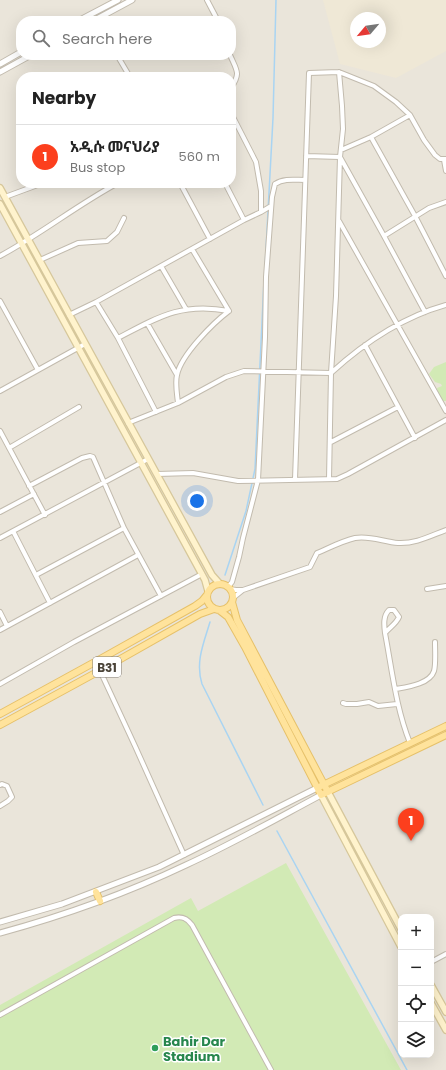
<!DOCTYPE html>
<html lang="en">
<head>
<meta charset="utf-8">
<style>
  :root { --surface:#fff; --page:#f2f2f2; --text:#222; --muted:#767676; --line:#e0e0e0; --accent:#fc3f1d }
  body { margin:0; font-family:Poppins,"Noto Sans Ethiopic",sans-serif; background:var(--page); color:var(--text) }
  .controls { position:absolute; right:12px; bottom:12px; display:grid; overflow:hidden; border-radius:8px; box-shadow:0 4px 16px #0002 }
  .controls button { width:36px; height:36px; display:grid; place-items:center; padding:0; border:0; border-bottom:1px solid var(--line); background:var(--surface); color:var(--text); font:20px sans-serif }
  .compass { position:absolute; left:350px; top:12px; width:36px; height:36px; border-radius:50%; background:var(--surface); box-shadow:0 4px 16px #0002; rotate:241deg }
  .you { position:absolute; left:197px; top:501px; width:14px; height:14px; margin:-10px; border:3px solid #fff; border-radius:50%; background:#1a73e8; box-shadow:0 0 0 6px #1a73e833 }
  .badge { display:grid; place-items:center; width:26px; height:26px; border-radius:50%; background:var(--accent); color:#fff; font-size:13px; font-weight:700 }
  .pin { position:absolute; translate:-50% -33px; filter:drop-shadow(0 1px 2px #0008) }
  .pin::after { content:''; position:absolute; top:21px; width:14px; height:12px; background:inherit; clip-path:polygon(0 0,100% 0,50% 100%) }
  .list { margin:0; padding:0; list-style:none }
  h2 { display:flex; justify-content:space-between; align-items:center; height:52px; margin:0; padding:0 16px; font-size:17px }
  h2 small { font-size:13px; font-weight:400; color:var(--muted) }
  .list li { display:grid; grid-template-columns:26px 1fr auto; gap:12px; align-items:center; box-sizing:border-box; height:64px; padding:0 16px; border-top:1px solid var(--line) }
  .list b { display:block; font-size:15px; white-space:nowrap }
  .list p { margin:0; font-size:13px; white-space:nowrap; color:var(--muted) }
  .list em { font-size:13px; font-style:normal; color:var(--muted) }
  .icon { flex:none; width:22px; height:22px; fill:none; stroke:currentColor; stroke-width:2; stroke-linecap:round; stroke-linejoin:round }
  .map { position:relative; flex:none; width:446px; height:1070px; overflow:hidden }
  .search { position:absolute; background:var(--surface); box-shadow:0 4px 16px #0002; left:16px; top:16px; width:220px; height:44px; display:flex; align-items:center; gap:10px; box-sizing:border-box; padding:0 14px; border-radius:16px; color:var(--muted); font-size:15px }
  .panel { position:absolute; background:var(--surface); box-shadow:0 4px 16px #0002; left:16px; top:72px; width:220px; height:116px; border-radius:16px }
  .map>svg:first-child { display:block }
</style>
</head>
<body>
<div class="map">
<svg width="446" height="1070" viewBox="0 0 446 1070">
  <rect width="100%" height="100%" fill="#f6f3ec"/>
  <path fill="#eae5da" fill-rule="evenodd" d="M0 0H446V1070H0ZM356 18H380V42H356ZM21 21H231V55H21ZM21 77H231V183H21ZM401 917H431V1055H401Z"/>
  <path fill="#efe8d6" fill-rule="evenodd" d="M323 0H446V51L396 78 340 64ZM356 18H380V42H356Z"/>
  <path fill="#d2eab5" d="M446 362V401H443L438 393 437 388 442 386 441 384 435 382 429 374 434 367Z
    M286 863 401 1070H0V1005L191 898 198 911Z"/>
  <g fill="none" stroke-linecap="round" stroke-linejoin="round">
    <path stroke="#a9d4f2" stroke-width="1.5" d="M265 268 273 118 276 0
      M225 575 246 511 255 469 264 280
      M210 622C204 642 195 662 202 684L263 805
      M277 831 407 1070"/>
    <defs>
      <path id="minor" d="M207 0 218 21
        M117 55 130 77
        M230 55C237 71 241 73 231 88
        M371 137 415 216 446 276
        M341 150 371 137 410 115
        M306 156 340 157 384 236 425 312
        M444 160 446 171
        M180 183 210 239
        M225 183 244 220
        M5 197 43 183
        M261 212 271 206
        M339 221 446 411
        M384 236 429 208 446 202
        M0 256C41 234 77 205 118 183
        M40 260 78 243 107 241 117 232 124 218
        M161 266 186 309
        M0 301 38 370
        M96 302 118 338 156 412
        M69 315 96 302 244 220 261 212V191L256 162 231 113
        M147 323 177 375
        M118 338C158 317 182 302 229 311
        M365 345 415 438
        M0 391 85 344
        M178 403C177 394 175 383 177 375 181 355 213 323 229 311L192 249
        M128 423 178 403 226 377 244 371 331 373C364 343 403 317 446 305
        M0 431 45 515
        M331 442 398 407
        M9 448 79 407
        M157 474 193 473 238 481 337 479 348 474 446 420
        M329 479 331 373 336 296 340 157 343 129 342 106 339 72
        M295 480 309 73 339 72 374 86 396 102 410 115 424 140 435 155 440 159H446
        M29 486 82 458 90 456 93 457 124 528 161 596
        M0 512 34 494
        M13 531 50 603
        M0 538 148 459
        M36 575 124 528
        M228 587 232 582 239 557 243 538 258 480 265 337 266 277 272 197 275 184C284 178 295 180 305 180
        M230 589 236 590H243L233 598
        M427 589 446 586
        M243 590 310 567 317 553C329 548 342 541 355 538 369 535 384 542 398 543 415 544 430 536 446 530
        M389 610H394L399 617C396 624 390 627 385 633 384 625 383 616 389 610Z
        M0 612 7 626
        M0 630 138 555
        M385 633C392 670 396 708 410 743
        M96 662 135 746 184 855
        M0 684 74 642 202 574
        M396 689C407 687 430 684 434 671 436 664 435 650 435 642
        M343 703 346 704H357L369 702 378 706 397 704
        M0 785 2 784 7 786 12 797 8 801 0 806
        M431 962 446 954
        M0 1015 174 918C182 916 187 918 192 925L271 1070"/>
      <path id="tertiary" d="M78 21 118 0
        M93 21 132 0
        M0 64 21 52
        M0 72 31 55
        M0 922 62 904 159 867 317 788
        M0 933C63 916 127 893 186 865 232 844 276 819 321 795"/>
      <path id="secondary" d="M0 188 212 575 220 584
        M0 204 205 580 208 591
        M328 792 401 929
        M321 795 401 947
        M431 985 446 1012
        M431 1003 446 1030"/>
      <path id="primary" d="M207 597a13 13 0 1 1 26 0a13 13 0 1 1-26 0Z
        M232 602 237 620 328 792
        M219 610 228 617 245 647 321 795 446 735
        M0 714 104 657 195 606 202 601 206 596
        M0 725 101 670 200 614 214 609
        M321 786 446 726
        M96 892 100 901"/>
    </defs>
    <use href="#minor" stroke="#c2bbae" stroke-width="6"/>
    <use href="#tertiary" stroke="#c2bbae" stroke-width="7"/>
    <use href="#secondary" stroke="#d6c79b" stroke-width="8"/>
    <use href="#primary" stroke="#e6c16a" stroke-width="8"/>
    <use href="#minor" stroke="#fff" stroke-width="4"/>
    <use href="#tertiary" stroke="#fff" stroke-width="5"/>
    <use href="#secondary" stroke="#fff3cd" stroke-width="5.5"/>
    <use href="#primary" stroke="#ffe39c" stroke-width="6"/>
  </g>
  <circle fill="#2e9e5b" stroke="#fff" stroke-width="1.5" cx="155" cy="1048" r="4"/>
  <g text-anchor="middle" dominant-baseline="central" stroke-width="3" stroke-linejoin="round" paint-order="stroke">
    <rect fill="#fff" stroke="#817c74" stroke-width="1" x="93" y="657" width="28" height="20" rx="3"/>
    <g font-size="12" font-weight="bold" fill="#4b4439">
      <text x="107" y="667">B31</text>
    </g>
    <g font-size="13" font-weight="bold" fill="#27864d" stroke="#fff" text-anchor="start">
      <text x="163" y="1041">Bahir Dar<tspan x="163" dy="15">Stadium</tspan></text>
    </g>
  </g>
</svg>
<div class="controls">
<button>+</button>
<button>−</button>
<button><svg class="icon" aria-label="locate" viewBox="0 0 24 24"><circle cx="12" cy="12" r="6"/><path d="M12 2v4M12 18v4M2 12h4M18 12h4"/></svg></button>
<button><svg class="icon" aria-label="layers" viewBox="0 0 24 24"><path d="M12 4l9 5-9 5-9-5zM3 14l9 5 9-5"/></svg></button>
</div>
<svg class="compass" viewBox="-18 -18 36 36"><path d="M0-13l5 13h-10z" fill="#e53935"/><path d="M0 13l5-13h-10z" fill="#767676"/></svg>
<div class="you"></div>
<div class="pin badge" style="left:411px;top:841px">1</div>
<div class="search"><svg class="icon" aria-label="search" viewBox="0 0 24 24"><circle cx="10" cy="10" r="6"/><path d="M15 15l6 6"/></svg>Search here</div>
<section class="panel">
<h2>Nearby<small></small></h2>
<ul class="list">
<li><span class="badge">1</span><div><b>አዲሱ መናህሪያ</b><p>Bus stop</p></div><em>560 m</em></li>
</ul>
</section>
</div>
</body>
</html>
